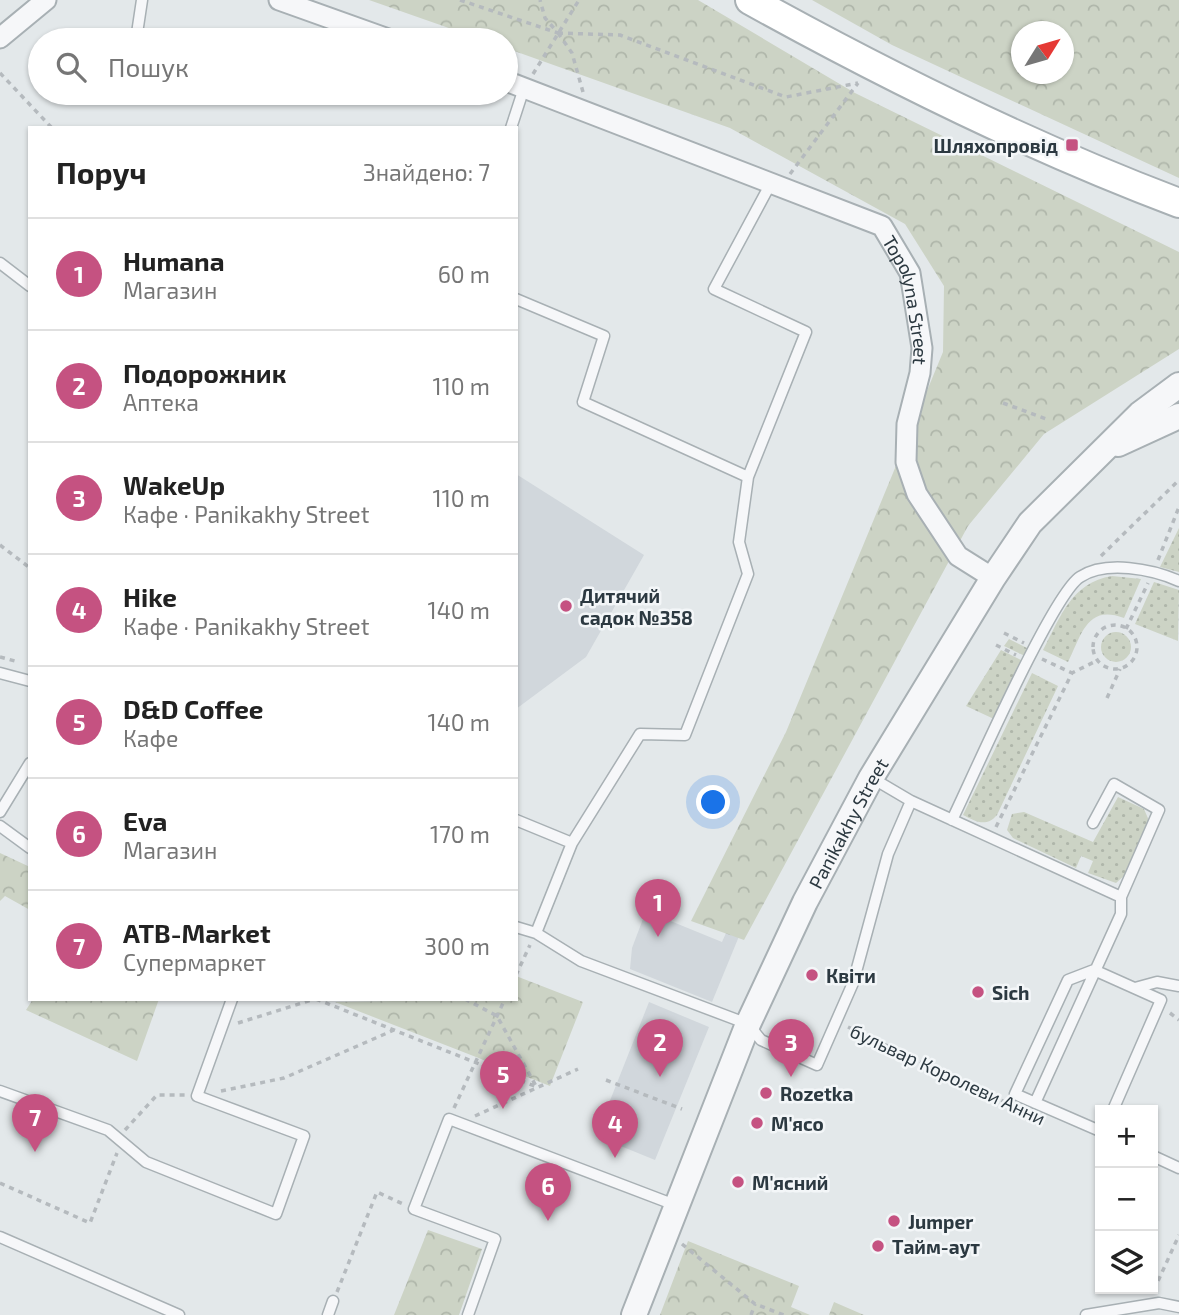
<!DOCTYPE html>
<html lang="uk">
<head>
<meta charset="utf-8">
<style>
  :root { --surface:#fff; --page:#f2f2f2; --text:#222; --muted:#767676; --line:#e0e0e0; --accent:#c55281 }
  body { margin:0; font-family:"Exo 2",sans-serif; background:var(--page); color:var(--text) }
  .controls { position:absolute; right:21px; bottom:21px; display:grid; overflow:hidden; border-radius:0px; box-shadow:0 2px 5px #0004 }
  .controls button { width:63px; height:63px; display:grid; place-items:center; padding:0; border:0; border-bottom:2px solid var(--line); background:var(--surface); color:var(--text); font:35px sans-serif }
  .compass { position:absolute; left:1011px; top:21px; width:63px; height:63px; border-radius:50%; background:var(--surface); box-shadow:0 2px 5px #0004; rotate:53deg }
  .you { position:absolute; left:714px; top:803px; width:24px; height:24px; margin:-18px; border:5px solid #fff; border-radius:50%; background:#1a73e8; box-shadow:0 0 0 10px #1a73e833 }
  .badge { display:grid; place-items:center; width:46px; height:46px; border-radius:50%; background:var(--accent); color:#fff; font-size:23px; font-weight:700 }
  .pin { position:absolute; translate:-50% -58px; filter:drop-shadow(0 2px 4px #0008) }
  .pin::after { content:''; position:absolute; top:37px; width:24px; height:21px; background:inherit; clip-path:polygon(0 0,100% 0,50% 100%) }
  .list { margin:0; padding:0; list-style:none }
  h2 { display:flex; justify-content:space-between; align-items:center; height:91px; margin:0; padding:0 28px; font-size:30px }
  h2 small { font-size:23px; font-weight:400; color:var(--muted) }
  .list li { display:grid; grid-template-columns:46px 1fr auto; gap:21px; align-items:center; box-sizing:border-box; height:112px; padding:0 28px; border-top:2px solid var(--line) }
  .list b { display:block; font-size:26px; white-space:nowrap }
  .list p { margin:0; font-size:23px; white-space:nowrap; color:var(--muted) }
  .list em { font-size:23px; font-style:normal; color:var(--muted) }
  .icon { flex:none; width:38px; height:38px; fill:none; stroke:currentColor; stroke-width:2; stroke-linecap:round; stroke-linejoin:round }
  .map { position:relative; flex:none; width:1179px; height:1315px; overflow:hidden }
  .search { position:absolute; background:var(--surface); box-shadow:0 2px 5px #0004; left:28px; top:28px; width:490px; height:77px; display:flex; align-items:center; gap:18px; box-sizing:border-box; padding:0 24px; border-radius:38px; color:var(--muted); font-size:26px }
  .panel { position:absolute; background:var(--surface); box-shadow:0 2px 5px #0004; left:28px; top:126px; width:490px; height:875px; border-radius:0px }
  .map>svg:first-child { display:block }
</style>
</head>
<body>
<div class="map">
<svg width="1179" height="1315" viewBox="0 0 1179 1315">
  <defs>
    <pattern id="grass-dots" width="8" height="8" patternUnits="userSpaceOnUse" patternTransform="scale(1.75)"><rect width="8" height="8" fill="#ccd3c5"/><path d="M2 2h.1M6 6h.1" fill="none" stroke="#afb6aa" stroke-width="1.8" stroke-linecap="round"/></pattern>
    <pattern id="forest-crowns" width="20" height="18" patternUnits="userSpaceOnUse" patternTransform="scale(1.75)"><rect width="20" height="18" fill="#ccd3c5"/><path d="M2 6a3 3 0 1 1 6 0M12 15a3 3 0 1 1 6 0" fill="none" stroke="#afb6aa"/></pattern>
  </defs>
  <rect width="100%" height="100%" fill="#e3e8ea"/>
  <path fill="#d1d7dc" d="M516 474 644 555 586 657 516 709Z
    M646 911 722 942 730 924 742 929 712 1002 630 969 632 948Z
    M649 1002 709 1027 655 1160 596 1136Z"/>
  <path fill="url(#grass-dots)" d="M1179 528V572L1160 567Z
    M1112 576 1141 579 1124 618C1087 604 1082 634 1068 662L1043 650C1061 616 1071 583 1112 576Z
    M1154 582 1179 590 1178 641 1135 624Z
    M1101 647a15 15 0 1 1 30 0a15 15 0 1 1-30 0Z
    M1009 639 1029 649 1025 656 1004 646Z
    M1001 650 1023 661 994 719 966 706Z
    M1032 673 1058 686 997 815C986 828 975 821 963 815Z
    M1118 797 1144 809 1150 823 1125 875 1116 883 1088 873 1093 861 1081 856 1076 868 1013 838 1007 830 1012 814 1024 812 1093 842Z"/>
  <path fill="url(#forest-crowns)" fill-rule="evenodd" d="M369 0H698L855 93 1179 252V349L1044 434 968 526 744 940 691 921 786 732 943 352 944 286 905 224 730 128 506 48V40H483Z
    M812 0H1179V178L892 45ZM1021 32H1064V74H1021Z
    M0 853 30 867V910L5 896 0 901Z
    M516 976 583 1002 550 1086 335 1002 516 999Z
    M33 999H159L137 1061 26 1010Z
    M428 1230 482 1249 459 1315H394Z
    M688 1241 799 1286 791 1307 810 1315H660Z
    M834 1302 864 1315H829Z"/>
  <g fill="none" stroke-linecap="round" stroke-linejoin="round">
    <defs>
      <path id="service" d="M136 40 142 0
        M511 128 524 88
        M0 263 30 286
        M516 299 604 336 583 402 748 477 806 332 714 289 771 183
        M0 673 30 681
        M872 778 911 801 1121 897V914L1035 1103
        M0 812 30 763
        M516 820 572 843
        M952 820C972 779 1052 595 1080 577 1106 560 1152 569 1179 581
        M1093 823 1114 784 1159 810 1121 897
        M0 826 30 848
        M516 927 536 933 581 961 748 1024 761 1040 817 1065 853 983 888 854 911 801
        M536 933 572 843 640 734 685 735 748 574 739 542 748 477
        M1094 970 1068 980 1015 1094 1100 1131
        M1094 970 1161 1000 1113 1110
        M1135 988 1157 982 1179 986
        M0 1091 108 1130 146 1162 276 1214 304 1136 197 1096 232 999
        M1153 1156 1179 1168
        M0 1237 179 1315
        M328 1315 333 1301
        M468 1315 495 1239 414 1209 449 1119 675 1205
        M1086 1315 1159 1303 1179 1307"/>
      <g id="minor">
        <path d="M279 0 391 40"/>
        <path d="M0 38 46 0"/>
        <path id="s1" d="M506 81 882 226 910 273 922 348 920 373 907 424 906 462 917 494 958 556 993 578"/>
      </g>
      <g id="tertiary">
        <path d="M1118 444 1179 416"/>
        <path id="s2" d="M634 1315 748 1024 805 902 871 778 993 578 1030 523 1140 414 1179 385"/>
      </g>
      <path id="secondary" d="M750 0C889 77 1030 147 1179 203"/>
    </defs>
    <use href="#service" stroke="#a8b0b4" stroke-width="13"/>
    <use href="#minor" stroke="#a8b0b4" stroke-width="23"/>
    <use href="#tertiary" stroke="#a8b0b4" stroke-width="28"/>
    <use href="#secondary" stroke="#a8b0b4" stroke-width="32"/>
    <path stroke="#b5babe" stroke-width="3.5" stroke-dasharray="5 5" stroke-linecap="butt" d="M460 0 558 33 545 18 540 0
      M558 33 620 35 786 97 858 83
      M558 33 572 53 583 92
      M0 73 52 128
      M533 74 579 0
      M790 174 858 83
      M1003 403 1046 419
      M0 545 30 568
      M1101 556 1179 480
      M1158 560 1179 507
      M1093 647a22 22 0 1 1 44 0a22 22 0 1 1-44 0Z
      M1126 629 1148 583
      M1004 633 1024 643
      M996 645 1016 655
      M0 657 15 661
      M1042 659 1072 673
      M1107 698 1120 669
      M996 827 1072 673 1098 660
      M516 975 530 945
      M316 999 537 1087
      M465 999 497 1016 536 1086
      M1170 1013 1179 1020
      M238 1023 315 999
      M848 1027 1005 1102
      M606 1080 682 1109
      M221 1091 284 1078 394 1030
      M454 1108 505 999
      M475 1116 578 1069
      M125 1130 157 1095H186
      M0 1183 90 1223 117 1153
      M682 1244 755 1304 784 1315
      M1154 1290 1179 1235
      M337 1292 377 1192 403 1204
      M751 1315 755 1304"/>
    <use href="#service" stroke="#f6f7f9" stroke-width="10"/>
    <use href="#minor" stroke="#f6f7f9" stroke-width="19"/>
    <use href="#tertiary" stroke="#f6f7f9" stroke-width="24"/>
    <use href="#secondary" stroke="#fff" stroke-width="28"/>
  </g>
  <g fill="#c55281" stroke="#f3f6f8" stroke-width="2.5">
    <rect x="1065" y="138" width="14" height="14" rx="3.5"/>
    <circle cx="566" cy="606" r="7"/>
    <circle cx="812" cy="975" r="7"/>
    <circle cx="978" cy="992" r="7"/>
    <circle cx="766" cy="1093" r="7"/>
    <circle cx="757" cy="1123" r="7"/>
    <circle cx="738" cy="1182" r="7"/>
    <circle cx="894" cy="1221" r="7"/>
    <circle cx="878" cy="1246" r="7"/>
  </g>
  <g text-anchor="middle" dominant-baseline="central" stroke-width="5" stroke-linejoin="round" paint-order="stroke">
    <g font-size="19" font-weight="bold" fill="#2c3941" stroke="#f3f6f8" text-anchor="start">
      <text x="1058" y="145" text-anchor="end">Шляхопровід</text>
      <text x="580" y="595">Дитячий<tspan x="580" dy="22">садок №358</tspan></text>
      <text x="826" y="975">Квіти</text>
      <text x="992" y="992">Sich</text>
      <text x="780" y="1093">Rozetka</text>
      <text x="771" y="1123">М'ясо</text>
      <text x="752" y="1182">М'ясний</text>
      <text x="908" y="1221">Jumper</text>
      <text x="892" y="1246">Тайм-аут</text>
    </g>
    <g font-size="19" fill="#2c3941" stroke="#f3f6f8">
      <text stroke="none"><textPath href="#s1" startOffset="483">Topolyna Street</textPath></text>
      <text stroke="none"><textPath href="#s2" startOffset="537">Panikakhy Street</textPath></text>
      <text transform="translate(948 1074) rotate(25)">бульвар Королеви Анни</text>
    </g>
  </g>
</svg>
<div class="controls">
<button>+</button>
<button>−</button>
<button><svg class="icon" aria-label="layers" viewBox="0 0 24 24"><path d="M12 4l9 5-9 5-9-5zM3 14l9 5 9-5"/></svg></button>
</div>
<svg class="compass" viewBox="-18 -18 36 36"><path d="M0-13l5 13h-10z" fill="#e53935"/><path d="M0 13l5-13h-10z" fill="#767676"/></svg>
<div class="you"></div>
<div class="pin badge" style="left:658px;top:937px">1</div>
<div class="pin badge" style="left:660px;top:1077px">2</div>
<div class="pin badge" style="left:791px;top:1077px">3</div>
<div class="pin badge" style="left:615px;top:1158px">4</div>
<div class="pin badge" style="left:503px;top:1109px">5</div>
<div class="pin badge" style="left:548px;top:1221px">6</div>
<div class="pin badge" style="left:35px;top:1152px">7</div>
<div class="search"><svg class="icon" aria-label="search" viewBox="0 0 24 24"><circle cx="10" cy="10" r="6"/><path d="M15 15l6 6"/></svg>Пошук</div>
<section class="panel">
<h2>Поруч<small>Знайдено: 7</small></h2>
<ul class="list">
<li><span class="badge">1</span><div><b>Humana</b><p>Магазин</p></div><em>60 m</em></li>
<li><span class="badge">2</span><div><b>Подорожник</b><p>Аптека</p></div><em>110 m</em></li>
<li><span class="badge">3</span><div><b>WakeUp</b><p>Кафе · Panikakhy Street</p></div><em>110 m</em></li>
<li><span class="badge">4</span><div><b>Hike</b><p>Кафе · Panikakhy Street</p></div><em>140 m</em></li>
<li><span class="badge">5</span><div><b>D&amp;D Coffee</b><p>Кафе</p></div><em>140 m</em></li>
<li><span class="badge">6</span><div><b>Eva</b><p>Магазин</p></div><em>170 m</em></li>
<li><span class="badge">7</span><div><b>ATB-Market</b><p>Супермаркет</p></div><em>300 m</em></li>
</ul>
</section>
</div>
</body>
</html>
